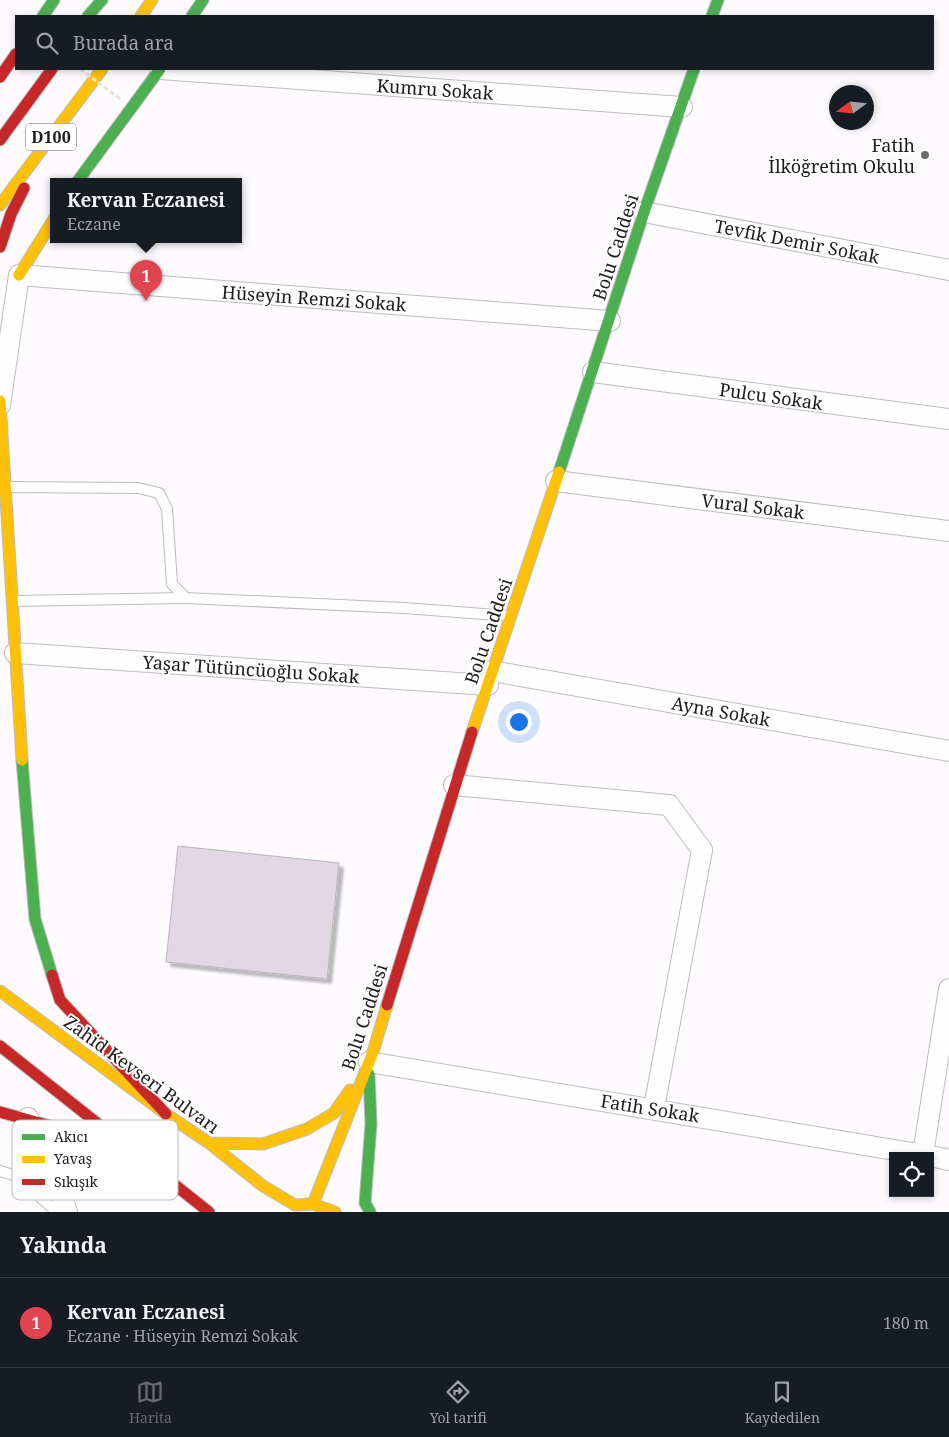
<!DOCTYPE html>
<html lang="tr">
<head>
<meta charset="utf-8">
<style>
  :root { --surface:#171b24; --page:#242831; --text:#f1f3f6; --muted:#9ea1a6; --line:#363941; --accent:#6b696c }
  body { margin:0; font-family:"Noto Serif",serif; background:var(--page); color:var(--text) }
  .controls { position:absolute; right:15px; bottom:15px; display:grid; overflow:hidden; border-radius:0px; box-shadow:0 2px 8px #0003 }
  .controls button { width:45px; height:45px; display:grid; place-items:center; padding:0; border:0; border-bottom:1px solid var(--line); background:var(--surface); color:var(--text); font:25px sans-serif }
  .compass { position:absolute; left:829px; top:85px; width:45px; height:45px; border-radius:50%; background:var(--surface); box-shadow:0 2px 8px #0003; rotate:255deg }
  .you { position:absolute; left:518px; top:721px; width:18px; height:18px; margin:-12px; border:4px solid #fff; border-radius:50%; background:#1a73e8; box-shadow:0 0 0 8px #1a73e833 }
  .badge { display:grid; place-items:center; width:32px; height:32px; border-radius:50%; background:var(--accent); color:#fff; font-size:16px; font-weight:700 }
  .pin { position:absolute; translate:-50% -41px; filter:drop-shadow(0 1px 2px #0008) }
  .pin::after { content:''; position:absolute; top:26px; width:18px; height:15px; background:inherit; clip-path:polygon(0 0,100% 0,50% 100%) }
  .popup { position:absolute; left:50px; top:178px; width:192px; height:65px; box-sizing:border-box; display:grid; place-content:center; border-radius:0px; background:var(--surface); filter:drop-shadow(0 1px 4px #0005); font-size:16px; white-space:nowrap; color:var(--muted) }
  .popup b { font-size:19px; color:var(--text) }
  .popup::after { content:''; position:absolute; left:50%; top:100%; margin-left:-10px; border:10px solid transparent; border-top-color:var(--surface) }
  .list { margin:0; padding:0; list-style:none }
  h2 { display:flex; justify-content:space-between; align-items:center; height:65px; margin:0; padding:0 20px; font-size:21px }
  h2 small { font-size:16px; font-weight:400; color:var(--muted) }
  .list li { display:grid; grid-template-columns:32px 1fr auto; gap:15px; align-items:center; box-sizing:border-box; height:90px; padding:0 20px; border-top:1px solid var(--line) }
  .list b { display:block; font-size:19px; white-space:nowrap }
  .list p { margin:0; font-size:16px; white-space:nowrap; color:var(--muted) }
  .list em { font-size:16px; font-style:normal; color:var(--muted) }
  .icon { flex:none; width:28px; height:28px; fill:none; stroke:currentColor; stroke-width:2; stroke-linecap:round; stroke-linejoin:round }
  .map { position:relative; flex:none; width:949px; height:1212px; overflow:hidden }
  .search { position:absolute; background:var(--surface); box-shadow:0 2px 8px #0003; left:15px; right:15px; top:15px; height:55px; display:flex; align-items:center; gap:12px; box-sizing:border-box; padding:0 18px; border-radius:0px; color:var(--muted); font-size:19px }
  .sheet { height:155px; background:var(--surface) }
  nav { display:flex; justify-content:space-around; align-items:center; box-sizing:border-box; height:70px; border-top:1px solid var(--line); background:var(--surface); font-size:14px; color:var(--muted) }
  nav a { display:grid; justify-items:center; gap:2px }
  nav .on { color:var(--accent) }
  .map>svg:first-child { display:block }
</style>
</head>
<body>
<div class="map">
<svg width="949" height="1212" viewBox="0 0 949 1212">
  <defs>
    <filter id="shadow"><feDropShadow dx="4.5" dy="4.5" stdDeviation="1" flood-color="#0004"/></filter>
  </defs>
  <rect width="100%" height="100%" fill="#fdfbfe"/>
  <path fill="#e2d7e4" stroke="#b8b6b9" filter="url(#shadow)" d="M178 846 339 863 327 979 166 962Z"/>
  <g fill="none" stroke-linecap="round" stroke-linejoin="round">
    <defs>
      <path id="lane" d="M6 487 138 488 159 493 167 509 172 584 186 598 404 608 510 616
        M13 601 186 598
        M0 1171 16 1176 57 1212"/>
      <path id="street" d="M160 69 682 107
        M644 212 949 270
        M593 372 949 419
        M0 405 19 275 610 321
        M556 481 949 531
        M15 653 488 685
        M492 671 949 751
        M454 785 669 805 702 850 654 1108
        M369 1062 930 1156
        M28 1118 52 1165 67 1212
        M923 1154 949 989
        M930 1156 949 1160"/>
      <path id="fast" d="M43 16 54 0
        M88 16 102 0
        M192 16 203 0
        M712 16 718 0
        M77 182 160 69
        M559 472 644 212 694 69
        M22 760 35 919 52 975
        M369 1074 371 1124 365 1203 370 1212"/>
      <path id="slow" d="M141 16 152 0
        M0 205 102 69
        M19 275 54 219
        M0 401 22 760
        M472 732 559 472
        M0 991 166 1114 209 1143 263 1186 295 1205 313 1204 335 1212
        M209 1143 263 1144 307 1129 334 1113 350 1090
        M313 1204 373 1052 387 1005"/>
      <path id="jam" d="M0 77 16 54
        M0 140 52 69
        M0 247 11 214 24 188
        M52 975 60 1000 166 1114
        M387 1005 472 732
        M0 1046 209 1212
        M0 1112 54 1127 168 1178"/>
    </defs>
    <use href="#lane" stroke="#bebcbe" stroke-width="12"/>
    <use href="#street" stroke="#bebcbe" stroke-width="22"/>
    <use href="#fast" stroke="#bebcbe" stroke-width="13"/>
    <use href="#slow" stroke="#bebcbe" stroke-width="13"/>
    <use href="#jam" stroke="#bebcbe" stroke-width="13"/>
    <use href="#lane" stroke="#fffeff" stroke-width="10"/>
    <use href="#street" stroke="#fffeff" stroke-width="20"/>
    <use href="#fast" stroke="#4caf50" stroke-width="11"/>
    <use href="#slow" stroke="#ffc107" stroke-width="11"/>
    <use href="#jam" stroke="#c62828" stroke-width="11"/>
    <path stroke="#e4e4e4" stroke-width="3" stroke-dasharray="5 2.5" stroke-linecap="butt" d="M80 69 122 100"/>
  </g>
  <circle fill="#6b696c" stroke="#fff" stroke-width="2" cx="925" cy="155" r="5"/>
  <g text-anchor="middle" dominant-baseline="central" stroke-width="4" stroke-linejoin="round" paint-order="stroke">
    <rect fill="#fff" stroke="#615f61" stroke-width="1" x="26" y="123.5" width="50" height="27" rx="4"/>
    <g font-size="16" font-weight="bold" fill="#1d1b1d">
      <text x="51" y="137">D100</text>
    </g>
    <g font-size="18" fill="#1d1b1d" stroke="#fff">
      <text transform="translate(435 89) rotate(4)">Kumru Sokak</text>
      <text transform="translate(797 241) rotate(11)">Tevfik Demir Sokak</text>
      <text transform="translate(615 247) rotate(-72)">Bolu Caddesi</text>
      <text transform="translate(314 298) rotate(4)">Hüseyin Remzi Sokak</text>
      <text transform="translate(771 396) rotate(8)">Pulcu Sokak</text>
      <text transform="translate(753 506) rotate(7)">Vural Sokak</text>
      <text transform="translate(488 631) rotate(-71)">Bolu Caddesi</text>
      <text transform="translate(251 669) rotate(4)">Yaşar Tütüncüoğlu Sokak</text>
      <text transform="translate(721 711) rotate(10)">Ayna Sokak</text>
      <text transform="translate(364 1017) rotate(-72)">Bolu Caddesi</text>
      <text transform="translate(142 1074) rotate(36)">Zahid Kevseri Bulvarı</text>
      <text transform="translate(650 1108) rotate(9)">Fatih Sokak</text>
    </g>
    <g font-size="18" fill="#1d1b1d" stroke="#fff" text-anchor="end">
      <text x="915" y="145">Fatih<tspan x="915" dy="21">İlköğretim Okulu</tspan></text>
    </g>
  </g>
  <rect x="12" y="1120" width="166" height="80" rx="8" fill="#fff" stroke="#bbb" stroke-width="1"/>
  <rect x="22" y="1134" width="23" height="6" fill="#4caf50"/>
  <rect x="22" y="1156" width="23" height="7" fill="#ffc107"/>
  <rect x="22" y="1179" width="23" height="6" fill="#c62828"/>
  <g font-size="14" fill="#1d1b1d">
    <text x="54" y="1142">Akıcı</text>
    <text x="54" y="1164">Yavaş</text>
    <text x="54" y="1187">Sıkışık</text>
  </g>
</svg>
<div class="controls">
<button><svg class="icon" aria-label="locate" viewBox="0 0 24 24"><circle cx="12" cy="12" r="6"/><path d="M12 2v4M12 18v4M2 12h4M18 12h4"/></svg></button>
</div>
<svg class="compass" viewBox="-18 -18 36 36"><path d="M0-13l5 13h-10z" fill="#e53935"/><path d="M0 13l5-13h-10z" fill="#9ea1a6"/></svg>
<div class="you"></div>
<div class="pin badge" style="left:146px;top:301px;background:#e0444e">1</div>
<div class="popup"><b>Kervan Eczanesi</b>Eczane</div>
<div class="search"><svg class="icon" aria-label="search" viewBox="0 0 24 24"><circle cx="10" cy="10" r="6"/><path d="M15 15l6 6"/></svg>Burada ara</div>
</div>
<section class="sheet">
<h2>Yakında<small></small></h2>
<ul class="list">
<li><span class="badge" style="background:#e0444e">1</span><div><b>Kervan Eczanesi</b><p>Eczane · Hüseyin Remzi Sokak</p></div><em>180 m</em></li>
</ul>
</section>
<nav>
<a class="on"><svg class="icon" aria-label="map" viewBox="0 0 24 24"><path d="M3 6l6-2 6 2 6-2v14l-6 2-6-2-6 2zM9 4v14M15 6v14"/></svg>Harita</a>
<a><svg class="icon" aria-label="directions" viewBox="0 0 24 24"><path d="M12 3l9 9-9 9-9-9zM9 14v-3h6M13 9l2 2-2 2"/></svg>Yol tarifi</a>
<a><svg class="icon" aria-label="saved" viewBox="0 0 24 24"><path d="M7 4h10v16l-5-4-5 4z"/></svg>Kaydedilen</a>
</nav>
</body>
</html>
